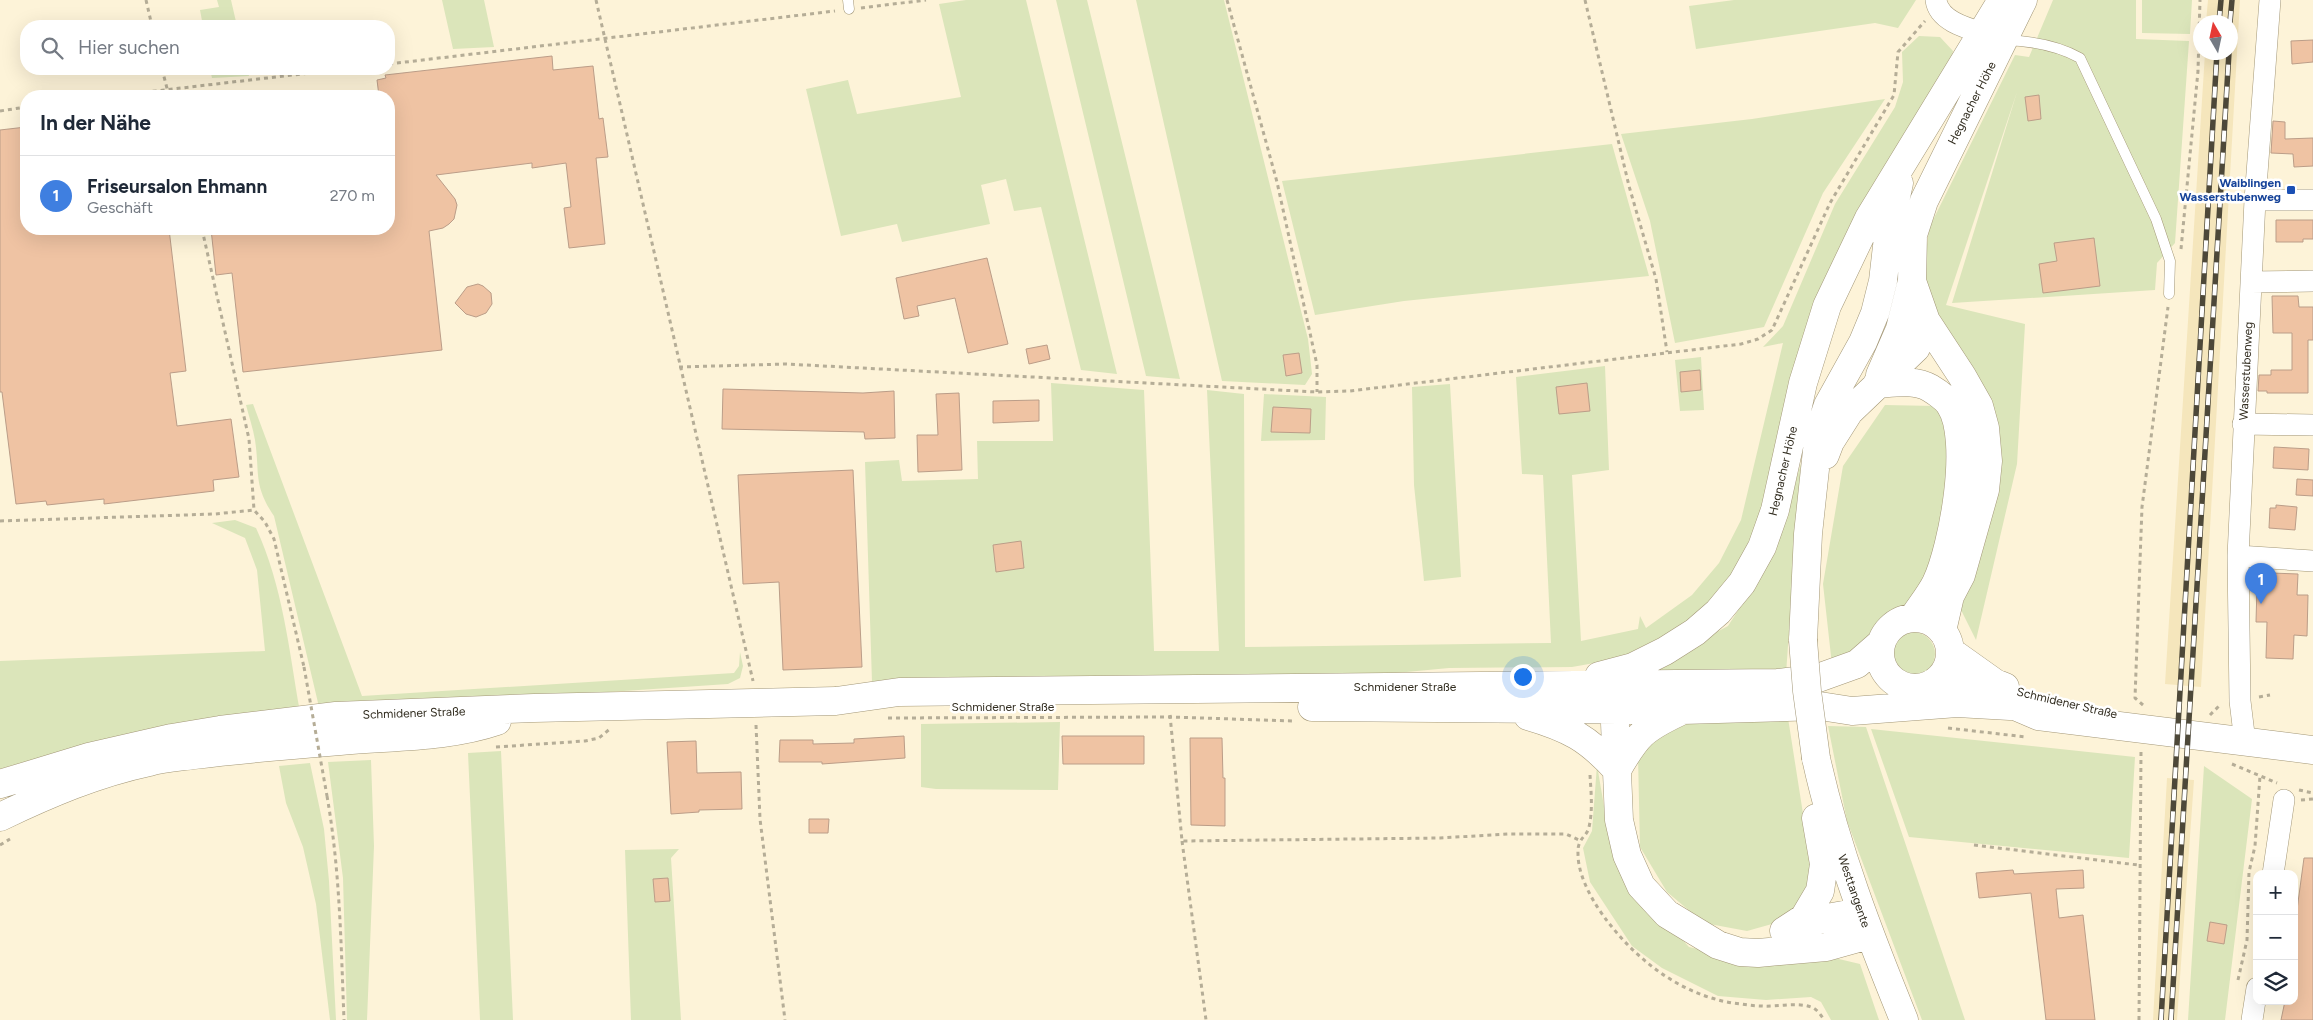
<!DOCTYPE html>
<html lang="de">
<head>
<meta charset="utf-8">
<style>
  :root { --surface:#fff; --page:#f6f6f7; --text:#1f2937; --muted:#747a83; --line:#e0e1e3; --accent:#2563eb }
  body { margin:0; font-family:Figtree,sans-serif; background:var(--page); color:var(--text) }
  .controls { position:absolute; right:15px; bottom:15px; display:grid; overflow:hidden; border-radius:10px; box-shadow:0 5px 20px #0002 }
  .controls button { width:45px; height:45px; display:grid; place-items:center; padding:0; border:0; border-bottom:1px solid var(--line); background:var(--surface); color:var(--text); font:25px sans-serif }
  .compass { position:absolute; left:2193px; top:15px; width:45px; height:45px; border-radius:50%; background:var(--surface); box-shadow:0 5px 20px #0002; rotate:351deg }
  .you { position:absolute; left:1522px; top:676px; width:18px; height:18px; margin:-12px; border:4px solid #fff; border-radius:50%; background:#1a73e8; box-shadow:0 0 0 8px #1a73e833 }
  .badge { display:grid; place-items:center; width:32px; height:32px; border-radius:50%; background:var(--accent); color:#fff; font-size:16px; font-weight:700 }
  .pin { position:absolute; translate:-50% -41px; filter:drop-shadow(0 1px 2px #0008) }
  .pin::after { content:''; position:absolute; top:26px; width:18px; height:15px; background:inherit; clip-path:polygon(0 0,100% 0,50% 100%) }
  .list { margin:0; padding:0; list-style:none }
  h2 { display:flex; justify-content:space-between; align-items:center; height:65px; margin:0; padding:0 20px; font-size:21px }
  h2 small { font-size:16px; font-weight:400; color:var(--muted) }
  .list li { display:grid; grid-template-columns:32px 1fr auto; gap:15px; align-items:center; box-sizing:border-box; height:80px; padding:0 20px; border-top:1px solid var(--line) }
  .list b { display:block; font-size:19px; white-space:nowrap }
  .list p { margin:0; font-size:16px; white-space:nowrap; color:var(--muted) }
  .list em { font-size:16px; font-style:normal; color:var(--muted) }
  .icon { flex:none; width:28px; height:28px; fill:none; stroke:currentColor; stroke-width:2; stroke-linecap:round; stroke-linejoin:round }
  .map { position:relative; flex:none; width:2313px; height:1020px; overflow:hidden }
  .search { position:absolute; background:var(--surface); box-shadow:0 5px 20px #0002; left:20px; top:20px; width:375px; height:55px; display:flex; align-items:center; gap:12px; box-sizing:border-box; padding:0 18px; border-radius:20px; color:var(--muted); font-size:19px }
  .panel { position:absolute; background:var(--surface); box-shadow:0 5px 20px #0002; left:20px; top:90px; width:375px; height:145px; border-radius:20px }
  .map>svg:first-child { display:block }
</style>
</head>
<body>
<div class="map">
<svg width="2313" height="1020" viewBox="0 0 2313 1020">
  <rect width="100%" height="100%" fill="#fdf3d8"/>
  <path fill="#f5e6bc" d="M2208 0H2240L2201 687 2165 684 2205 53 2230 52V22H2206Z
    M2167 778 2194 780 2177 1020H2153Z"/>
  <path fill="#dbe5ba" d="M217 0H231L237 26H203L200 10 219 7Z
    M442 0H484L494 47 453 49Z
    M966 0H1026L1117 374 1081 370 1041 207 1014 211 1006 179 981 185 990 224 902 242 897 224 841 236 806 89 848 80 857 114 961 97 939 4Z
    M1056 0H1087L1180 379 1146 376Z
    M1136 0H1224L1308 339 1312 374 1305 385 1222 381Z
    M1734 0H1916L1898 28 1875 23 1696 49 1689 6Z
    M2053 0H2136V39L2189 41 2175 243 2157 263 2155 290 1952 303 2017 92 1946 305 2025 324 2017 464 1976 640 1960 608 1996 481 1927 292 1925 262 1929 228 2015 55 2029 57Z
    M2142 0H2192L2190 34 2142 33Z
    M1919 36 1940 37 1953 51 1950 69 1864 206 1749 553 1701 615 1660 644 1623 658 1572 667 1449 668 1385 674 872 682 865 462 899 460 902 481 978 479 977 441H1053L1051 383 1144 390 1154 651H1219L1207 390 1244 394 1245 647 1551 643 1543 475 1522 474 1516 377 1605 366 1609 470 1572 475 1581 641 1638 629 1640 616 1646 628 1692 595 1719 563 1741 520 1783 343 1763 347 1783 326 1835 204 1895 107 1903 82 1902 52Z
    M210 69H247L249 76 212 78Z
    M1885 99 1823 193 1764 327 1675 343 1650 221 1621 134 1752 119Z
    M1612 144 1649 276 1404 301 1315 315 1282 181Z
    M1701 357 1704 410 1680 411 1675 360Z
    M1450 384 1461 577 1424 581 1414 485 1412 387Z
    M1264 394 1326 397 1325 440 1261 441Z
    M253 404 362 696 734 673 739 666 740 652 743 666 740 678 728 684 564 695 319 707 274 516C253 485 260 473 255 440 253 428 249 417 246 405Z
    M1885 405 1935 406 1944 416 1952 476 1927 583 1910 606 1887 617 1864 647 1832 665 1823 584 1843 466Z
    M1801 463 1786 674 1634 676 1728 626 1775 553Z
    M235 520 256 528C283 586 289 650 300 712L212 722 94 742 0 769V661L265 651 257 570 245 538 212 523Z
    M1891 654a22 22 0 1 1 44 0a22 22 0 1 1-44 0Z
    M1788 718 1812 871 1807 897 1783 921 1747 931 1704 923 1667 892 1640 847 1638 756 1657 733 1691 722Z
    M1060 722 1058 790 936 789 921 787V724Z
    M1828 726 1866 727 1965 1020H1922L1847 821Z
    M1871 729 2135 757 2129 858 1909 837Z
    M501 751 513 1020H480L468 753Z
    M371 760 374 846 367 1020H347L343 878 328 762Z
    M310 763 324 829 329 881 336 1020H330L316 904 303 847 286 803 279 766Z
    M1597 765 1608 830 1627 879 1689 947 1762 964 1822 955 1860 964 1879 1020H1831L1821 1002 1811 997 1766 1000 1718 996 1662 968 1632 946 1590 882 1583 848 1592 831Z
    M2204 766 2252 799 2225 1020H2188Z
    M679 849 671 858 681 1020H631L625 850Z"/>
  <path fill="#efc3a3" stroke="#bb9d88" d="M2313 40V62L2292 64 2291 41Z
    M552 56 553 70 593 66 599 119 603 118 608 157 596 158 605 244 569 248 564 208 571 207 566 163 532 168V163L436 175 455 199 457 205 454 219 449 224 443 228 429 231 442 350 243 372 232 273 216 275 211 229H389V96H379L377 80 386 78 385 75Z
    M2039 95 2041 119 2028 121 2025 97Z
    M2273 121 2285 122V139L2313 138V166L2294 167 2293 154 2271 153Z
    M26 127V229H169L186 371 170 373 177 426 231 419 239 477 213 480 214 491 104 504V499L47 505 46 501 16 504 2 392H0V130Z
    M2276 220H2313V239H2303V242H2276Z
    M2094 238 2100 286 2043 293 2039 264 2057 261 2054 243Z
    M987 258 1008 344 968 353 955 298 917 306 919 316 904 319 896 278Z
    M478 284 483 286 491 293 492 304 486 313 476 317 466 314 455 303 467 287Z
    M2272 296H2298L2299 307H2313V340H2308V393H2267V391H2258L2259 375H2271V370H2292V333H2273Z
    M1047 345 1050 359 1029 364 1026 349Z
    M1299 353 1302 373 1286 376 1283 355Z
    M1700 370 1701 390 1681 392 1680 372Z
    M1587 383 1590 411 1559 414 1556 387Z
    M723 389 863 393 894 391 895 438 865 439 864 432 722 429Z
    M959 393 962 470 918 472 917 435H938L936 394Z
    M1039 400V421L993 423V401Z
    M1273 407 1311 409 1310 433 1271 432Z
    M2274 447 2309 449 2308 470 2273 468Z
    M853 470 862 667 783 670 779 582 743 584 738 475Z
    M2297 479 2313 480V496L2296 495Z
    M2276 505 2297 507 2295 530 2269 528 2270 508H2276Z
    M1021 541 1024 568 996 572 993 545Z
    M2271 573 2298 574 2297 595H2308L2307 636 2294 635 2293 659 2266 658 2267 622H2256L2257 587H2265V578H2271Z
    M904 736 905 758 822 764V762H779L780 740H813V744L854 743V739Z
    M1062 736H1144V764H1063Z
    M1190 738H1222L1223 778H1225V826L1191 825Z
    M696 741 697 773 741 772 742 809 699 810V812L671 814 667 742Z
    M809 819H829L828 833H809Z
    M2304 858H2313V1020H2281L2285 1001H2294V932Z
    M2013 870 2014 874 2083 870 2084 888 2056 889 2059 918 2083 915 2095 1020H2046L2031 893 1979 898 1976 873Z
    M668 878 670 901 655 902 653 879Z
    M2210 922 2227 925 2224 944 2207 941Z"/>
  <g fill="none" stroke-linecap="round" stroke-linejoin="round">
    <defs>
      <path id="lane" d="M848 0 849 9
        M2005 40C2031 41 2057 45 2080 58L2156 219 2170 261 2169 294"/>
      <path id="street" d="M1936 0C1939 24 1975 30 1995 37
        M2255 200H2313
        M2251 282 2313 281
        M2243 424 2313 425
        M2238 556 2313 561
        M2245 742 2240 701 2238 556 2255 200 2270 0
        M2273 874 2284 800
        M2252 1020 2257 988"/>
      <path id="secondary" d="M1880 375 1900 329 1912 281
        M1877 384C1893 383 1915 379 1930 388 1935 391 1947 399 1950 405 1973 439 1953 547 1936 583 1930 595 1920 607 1913 618
        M1825 455 1830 442 1849 412 1916 348 1926 321
        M1880 653a35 35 0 1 1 70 0a35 35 0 1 1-70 0Z
        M1942 631 1950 596 1961 575 1985 490 1988 461 1985 428 1979 406 1962 376 1926 321 1912 281 1913 235 1924 201 2023 0
        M1803 640 1808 534 1819 432 1828 405 1863 342 1875 313 1883 281 1889 229 1899 183
        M1950 651 1995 683 2005 687
        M1599 676 1633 667 1665 651 1695 632 1718 612 1742 583 1762 547 1775 510 1803 383 1827 306 1869 218 2002 0
        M1937 680 1968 686 2038 716 2313 750
        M1632 695 1620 709 1615 723 1619 820 1627 855 1641 886 1667 914 1718 945 1740 952 1758 953 1826 947 1869 935
        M1312 707 1682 710 1820 706 1852 711 1957 703 2010 706
        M1528 716C1569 728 1588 738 1617 770
        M1816 758C1836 849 1869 934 1904 1020
        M1617 770C1637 735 1643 729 1679 712
        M0 784 89 757 172 738 220 730 336 716 534 708 836 701 899 692 1778 683 1818 678 1857 664 1881 643
        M0 817C48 794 97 773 149 762 163 758 179 757 194 755 242 749 291 745 340 741 393 736 447 738 497 721
        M1791 929 1816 920 1860 912
        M1784 931 1804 918 1820 891 1824 864 1816 818"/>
    </defs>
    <use href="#lane" stroke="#a39777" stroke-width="11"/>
    <use href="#street" stroke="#a39777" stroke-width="22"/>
    <use href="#secondary" stroke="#a39777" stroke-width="29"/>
    <path stroke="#b5ad97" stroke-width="3" stroke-dasharray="4 4" stroke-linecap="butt" d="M146 0 152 26
      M596 0 753 681
      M1227 0 1277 182 1317 365V392
      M1585 0 1629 186 1656 279 1667 352
      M861 8 926 0
      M389 64 835 11
      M162 69 169 96
      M113 96 344 69
      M0 111 26 107
      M202 229 249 439 254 510 265 522 274 539 304 667
      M2181 249 2198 71 2200 0
      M679 367 786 364 1317 392 1350 391 1741 344 1758 339 1772 330 1830 203 1894 95 1898 52 1925 21
      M0 521 215 514 254 510
      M2259 697 2270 695
      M2143 705 2135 698 2142 507 2168 307
      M1170 715 1182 841 1440 838 1508 834H1566L1579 840
      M2210 715 2221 704
      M888 718 1170 717 1294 721
      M756 725 760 819 785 1020
      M1948 728 2026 737
      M496 747 585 741 599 738 611 728
      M2232 764 2277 783
      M1590 775C1591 792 1593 810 1589 827 1587 837 1577 838 1578 854 1578 877 1594 904 1608 922 1639 962 1681 994 1732 1003 1742 1004 1752 1006 1762 1006 1777 1007 1797 1002 1811 1007 1817 1009 1821 1015 1824 1020
      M2299 790 2313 793
      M327 796C340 870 341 945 344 1020
      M2301 800 2313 799
      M1182 841 1206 1020
      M0 845 10 839
      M1974 845 2138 865
      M2238 980 2247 940 2249 872 2255 846 2260 776
      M2139 1020 2141 751"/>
    <use href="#lane" stroke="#fff" stroke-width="10"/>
    <use href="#street" stroke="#fff" stroke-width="21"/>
    <use href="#secondary" stroke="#fff" stroke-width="28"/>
    <defs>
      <path id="rail" d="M2219 22 2221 0
        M2230 22 2232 0
        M2161 1020 2217 52
        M2171 1020 2229 52"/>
    </defs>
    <use href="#rail" stroke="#4d4839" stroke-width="5.5"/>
    <use href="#rail" stroke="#fff" stroke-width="4" stroke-dasharray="11" stroke-linecap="butt"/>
    <defs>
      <path id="secondary-bridge" d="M1803 640 1807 691 1816 758"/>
    </defs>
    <use href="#secondary-bridge" stroke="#a39777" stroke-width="29" stroke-linecap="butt"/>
    <path stroke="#b5ad97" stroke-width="3" stroke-dasharray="4 4" stroke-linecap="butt" d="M304 667 327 796"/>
    <use href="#secondary-bridge" stroke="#fff" stroke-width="28"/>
  </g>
  <rect fill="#1a4fb4" stroke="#fff" stroke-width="2" x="2286" y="185" width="10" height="10" rx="2.5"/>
  <g text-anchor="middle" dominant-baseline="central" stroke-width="5" stroke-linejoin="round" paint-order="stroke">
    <g font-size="12" fill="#322d20" stroke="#fff">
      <text transform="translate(1972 103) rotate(-63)">Hegnacher Höhe</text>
      <text transform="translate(2246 371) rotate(-87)">Wasserstubenweg</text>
      <text transform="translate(1783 471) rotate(-77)">Hegnacher Höhe</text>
      <text x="1405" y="687">Schmidener Straße</text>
      <text transform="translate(2067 703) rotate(13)">Schmidener Straße</text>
      <text x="1003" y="707">Schmidener Straße</text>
      <text transform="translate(414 713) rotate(-2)">Schmidener Straße</text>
      <text transform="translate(1854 891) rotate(71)">Westtangente</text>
    </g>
    <g font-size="12" font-weight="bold" fill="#164399" stroke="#fff" text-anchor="end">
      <text x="2281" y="183">Waiblingen<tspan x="2281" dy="14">Wasserstubenweg</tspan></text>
    </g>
  </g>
</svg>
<div class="controls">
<button>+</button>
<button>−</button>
<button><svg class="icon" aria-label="layers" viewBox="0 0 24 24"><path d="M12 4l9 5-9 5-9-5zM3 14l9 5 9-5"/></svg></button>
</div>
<svg class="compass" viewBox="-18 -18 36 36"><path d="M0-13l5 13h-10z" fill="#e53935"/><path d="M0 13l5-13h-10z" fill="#747a83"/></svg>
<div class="you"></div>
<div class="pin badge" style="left:2261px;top:604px;background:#3f7fe0">1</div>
<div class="search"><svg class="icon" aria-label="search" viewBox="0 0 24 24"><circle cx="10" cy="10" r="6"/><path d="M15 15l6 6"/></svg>Hier suchen</div>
<section class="panel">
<h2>In der Nähe<small></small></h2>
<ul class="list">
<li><span class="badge" style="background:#3f7fe0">1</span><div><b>Friseursalon Ehmann</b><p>Geschäft</p></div><em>270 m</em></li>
</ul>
</section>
</div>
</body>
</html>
